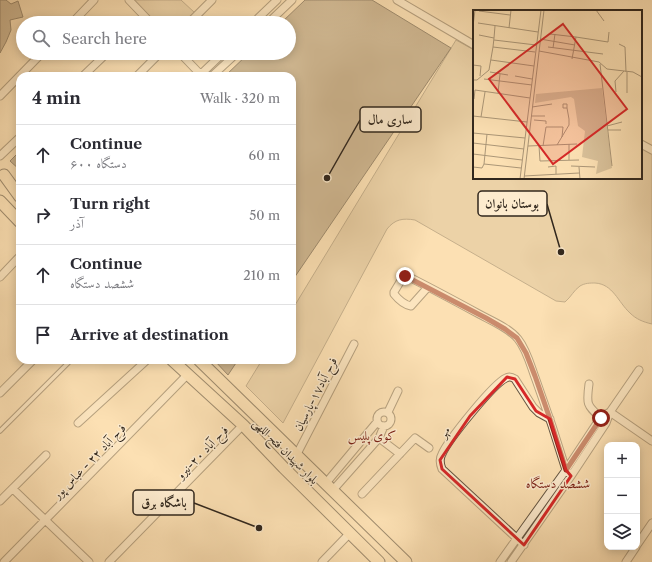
<!DOCTYPE html>
<html lang="en">
<head>
<meta charset="utf-8">
<style>
  :root { --surface:#fff; --page:#f2f2f3; --text:#2b2b33; --muted:#7c7c81; --line:#e1e1e2 }
  body { margin:0; font-family:"Libre Caslon Text",Amiri,serif; background:var(--page); color:var(--text) }
  .controls { position:absolute; right:12px; bottom:12px; display:grid; overflow:hidden; border-radius:8px; box-shadow:0 2px 10px #0003 }
  .controls button { width:36px; height:36px; display:grid; place-items:center; padding:0; border:0; border-bottom:1px solid var(--line); background:var(--surface); color:var(--text); font:20px sans-serif }
  .stop { position:absolute; width:12px; height:12px; margin:-9px; border:3px solid #8f2418; border-radius:50%; background:#fff }
  .stop.end { background:#8f2418; border-color:#fff; box-shadow:0 1px 4px #0008 }
  .list { margin:0; padding:0; list-style:none }
  h2 { display:flex; justify-content:space-between; align-items:center; height:52px; margin:0; padding:0 16px; font-size:17px }
  h2 small { font-size:13px; font-weight:400; color:var(--muted) }
  .list li { display:grid; grid-template-columns:26px 1fr auto; gap:12px; align-items:center; box-sizing:border-box; height:60px; padding:0 16px; border-top:1px solid var(--line) }
  .list b { display:block; font-size:15px; white-space:nowrap }
  .list p { margin:0; font-size:13px; white-space:nowrap; color:var(--muted) }
  .list em { font-size:13px; font-style:normal; color:var(--muted) }
  .icon { flex:none; width:22px; height:22px; fill:none; stroke:currentColor; stroke-width:2; stroke-linecap:round; stroke-linejoin:round }
  .map { position:relative; flex:none; width:652px; height:562px; overflow:hidden }
  .search { position:absolute; background:var(--surface); box-shadow:0 2px 10px #0003; left:16px; top:16px; width:280px; height:44px; display:flex; align-items:center; gap:10px; box-sizing:border-box; padding:0 14px; border-radius:22px; color:var(--muted); font-size:15px }
  .panel { position:absolute; background:var(--surface); box-shadow:0 2px 10px #0003; left:16px; top:72px; width:280px; height:292px; border-radius:12px }
  .map>svg:first-child { display:block }
</style>
</head>
<body>
<div class="map">
<svg width="652" height="562" viewBox="0 0 652 562">
  <rect width="100%" height="100%" fill="#fce0b3"/>
  <filter id="stains"><feTurbulence type="fractalNoise" baseFrequency=".005" numOctaves="4"/><feColorMatrix values="0 0 0 0 .2 0 0 0 0 .09 0 0 0 0 .02 0 0 0 .5 -.17"/></filter>
  <radialGradient id="worn" r=".72"><stop offset=".6" stop-color="#630" stop-opacity="0"/><stop offset="1" stop-color="#630" stop-opacity=".3"/></radialGradient>
  <path fill="#d9c19a" stroke="#85745c" d="M129 0H181L195 13 185 23H151Z
    M456 40 474 50V178H641V146L652 153V324C643 322 636 319 630 313 618 302 613 284 595 283 590 283 585 283 580 286 574 290 571 297 565 302L556 301 415 220C403 218 395 219 387 229L283 423 246 386 262 360H292V310Z"/>
  <path fill="#9b876b" stroke="#31271d" d="M0 0H6L11 4 18 1 23 17 10 20 11 30 6 42 0 53Z
    M305 0H372L451 48 292 281V76H225L249 53H289V23H281Z
    M20 151V170L10 161Z
    M214 360H238L228 375Z"/>
  <g fill="none" stroke-linecap="round" stroke-linejoin="round">
    <defs>
      <path id="service" d="M0 431 71 360"/>
      <path id="minor" d="M129 0 151 23
        M397 0 474 45
        M72 23 94 0
        M139 23 145 17
        M189 23 212 0
        M253 23 277 0
        M268 23 292 0
        M180 53 202 76
        M83 76 107 53
        M137 76 160 53
        M199 76 223 53
        M212 76 237 53
        M0 96 42 53
        M641 144 652 150
        M0 156 20 137
        M0 277 20 256
        M428 287 411 306C405 305 398 299 394 294V292L403 277 407 276C431 288 455 301 479 314 492 321 509 328 518 339 527 350 531 367 536 380 547 410 557 440 566 470L571 476
        M589 384C586 406 587 405 603 420
        M0 393 33 360
        M377 419a7 7 0 1 1 14 0a7 7 0 1 1-14 0Z
        M388 412 398 391
        M610 412 652 441
        M78 423 147 360
        M379 438 400 454
        M297 454 354 344
        M326 483 377 422
        M13 489 89 562
        M333 490 379 438 384 426
        M362 494 415 438 429 448
        M0 501 46 455
        M524 545 442 469C440 464 439 459 442 454 448 440 493 384 506 378 509 376 512 377 515 379L533 407 539 413 550 419
        M637 545 652 523
        M4 562 188 374
        M109 562 243 425
        M322 562 350 533
        M500 562 566 470 601 417 610 412
        M511 562 571 476 606 423 610 412 639 370
        M626 562 636 547"/>
      <path id="primary" d="M4 175 20 197
        M0 201 20 222
        M172 360 243 425 284 468 379 562
        M199 360 406 562"/>
    </defs>
    <use href="#service" stroke="#645542" stroke-width="5.5"/>
    <use href="#minor" stroke="#645542" stroke-width="9"/>
    <use href="#primary" stroke="#31271d" stroke-width="13"/>
    <use href="#service" stroke="#fdebce" stroke-width="3.5"/>
    <use href="#minor" stroke="#fdebce" stroke-width="7"/>
    <use href="#primary" stroke="#fce0b3" stroke-width="11"/>
  </g>
  <g fill="none" stroke-linecap="round" stroke-linejoin="round">
    <path stroke="#8f2418" stroke-width="5" d="M405 276 486 318 505 329 517 338 526 353 535 376 550 419 566 470 601 418"/>
  </g>
  <path d="M0 0H652V562H0ZM507 377 515 379 536 411 550 419 566 470 571 476 524 545 442 469 440 460 470 416Z" fill="#fce0b3" fill-opacity=".55" fill-rule="evenodd"/>
  <path fill="none" stroke="#d62828" stroke-width="3" stroke-linejoin="round" d="M507 377 515 379 536 411 550 419 566 470 571 476 524 545 442 469 440 460 470 416Z"/>
  <g text-anchor="middle" dominant-baseline="central" stroke-width="3" stroke-linejoin="round" paint-order="stroke">
    <g font-size="12" fill="#31271d" stroke="#fdebce">
      <text transform="translate(315 394) rotate(-63)">فرح آباد۱۷-پارسیان</text>
      <text transform="translate(444 432) rotate(-54)">مهر</text>
      <text transform="translate(286 451) rotate(45)">بلوار شهیدان فتح اللهی</text>
      <text transform="translate(202 452) rotate(-46)">فرح آباد ۲۰-نیرو</text>
      <text transform="translate(89 461) rotate(-46)">فرح آباد ۲۲ - عباس پور</text>
    </g>
    <g font-size="13" fill="#7a1f14" stroke="#fdebce">
      <text x="372" y="435">کوی پلیس</text>
      <text x="558" y="483">ششصد دستگاه</text>
    </g>
  </g>
  <g transform="translate(473 10)">
    <rect width="169" height="169" fill="#fce0b3"/>
    <path d="M129 78 139 158 123 164 125 151 109 147 112 121 105 116 101 89 98 87 62 93 63 84Z" fill="#d9c19a"/>
    <path fill="none" stroke="#ab9677" stroke-width="1" d="M123 0 131 11M6 1 37 5M5 13 65 22M0 16 2 0M36 18 38 0M77 24 103 27M21 28 22 16M67 29 102 35M21 30 63 35M146 34 152 37 153 62M20 37 62 42M75 37 130 44M80 38 82 24M66 41 126 52 134 59 160 62 169 67M99 49 103 27 135 32 136 22M18 50 61 56M127 54 139 156M0 55 8 56 7 66M17 62 35 65M42 66 59 69M11 69 59 75M0 70H4L16 60 20 37 21 28 6 25M143 82 142 71 151 61M25 83 27 64M154 83V62M1 89 2 80 57 88M59 97 79 94M0 106 54 112M58 106H72M8 107 12 82M61 110 73 111V114M134 116 149 112M135 120H148M0 123 52 128M0 133 51 139M96 134V150M84 135 96 115V109L94 98V94H90V98H94M55 136 104 134M66 136 67 151 106 150M70 136 73 117H90L89 127M0 144 49 150M11 154 14 124M98 156 122 157M0 157 9 158 11 154 48 158M75 157 83 156V164M106 157 107 169M51 166 106 163M47 169 68 0M51 169 71 0"/>
    <path fill="#d62828" fill-opacity="0.15" stroke="#d62828" stroke-width="2" d="M90 14 154 99 80 154 16 69Z"/>
    <rect width="169" height="169" fill="none" stroke="#31271d" stroke-width="2"/>
  </g>
  <path fill="none" stroke="#31271d" stroke-width="1.5" d="M327 178L360 120M561 252L547 204M259 528L194 503"/>
  <g fill="#31271d" stroke="#fdebce" stroke-width="1.5">
    <circle cx="327" cy="178" r="4"/>
    <circle cx="561" cy="252" r="4"/>
    <circle cx="259" cy="528" r="4"/>
  </g>
  <g fill="#fdebce" stroke="#31271d" stroke-width="1.5">
    <rect x="360" y="107" width="61" height="25" rx="4"/>
    <rect x="478" y="191" width="69" height="25" rx="4"/>
    <rect x="133" y="490" width="61" height="25" rx="4"/>
  </g>
  <g font-size="13" text-anchor="middle" font-weight="bold" fill="#31271d">
    <text x="390" y="124">ساری مال</text>
    <text x="512" y="208">بوستان بانوان</text>
    <text x="164" y="507">باشگاه برق</text>
  </g>
  <rect width="100%" height="100%" filter="url(#stains)"/>
  <rect width="100%" height="100%" fill="url(#worn)"/>
</svg>
<div class="controls">
<button>+</button>
<button>−</button>
<button><svg class="icon" aria-label="layers" viewBox="0 0 24 24"><path d="M12 4l9 5-9 5-9-5zM3 14l9 5 9-5"/></svg></button>
</div>
<div class="stop" style="left:601px;top:418px"></div>
<div class="stop end" style="left:405px;top:276px"></div>
<div class="search"><svg class="icon" aria-label="search" viewBox="0 0 24 24"><circle cx="10" cy="10" r="6"/><path d="M15 15l6 6"/></svg>Search here</div>
<section class="panel">
<h2>4 min<small>Walk · 320 m</small></h2>
<ul class="list">
<li><svg class="icon" aria-label="ahead" viewBox="0 0 24 24"><path d="M12 20V5M6 11l6-6 6 6"/></svg><div><b>Continue</b><p>۶۰۰ دستگاه</p></div><em>60 m</em></li>
<li><svg class="icon" aria-label="right" viewBox="0 0 24 24"><path d="M7 20v-9h11M14 6l5 5-5 5"/></svg><div><b>Turn right</b><p>آذر</p></div><em>50 m</em></li>
<li><svg class="icon" aria-label="ahead" viewBox="0 0 24 24"><path d="M12 20V5M6 11l6-6 6 6"/></svg><div><b>Continue</b><p>ششصد دستگاه</p></div><em>210 m</em></li>
<li><svg class="icon" aria-label="arrive" viewBox="0 0 24 24"><path d="M6 21V4h12l-3 4 3 4H6"/></svg><div><b>Arrive at destination</b></div></li>
</ul>
</section>
</div>
</body>
</html>
